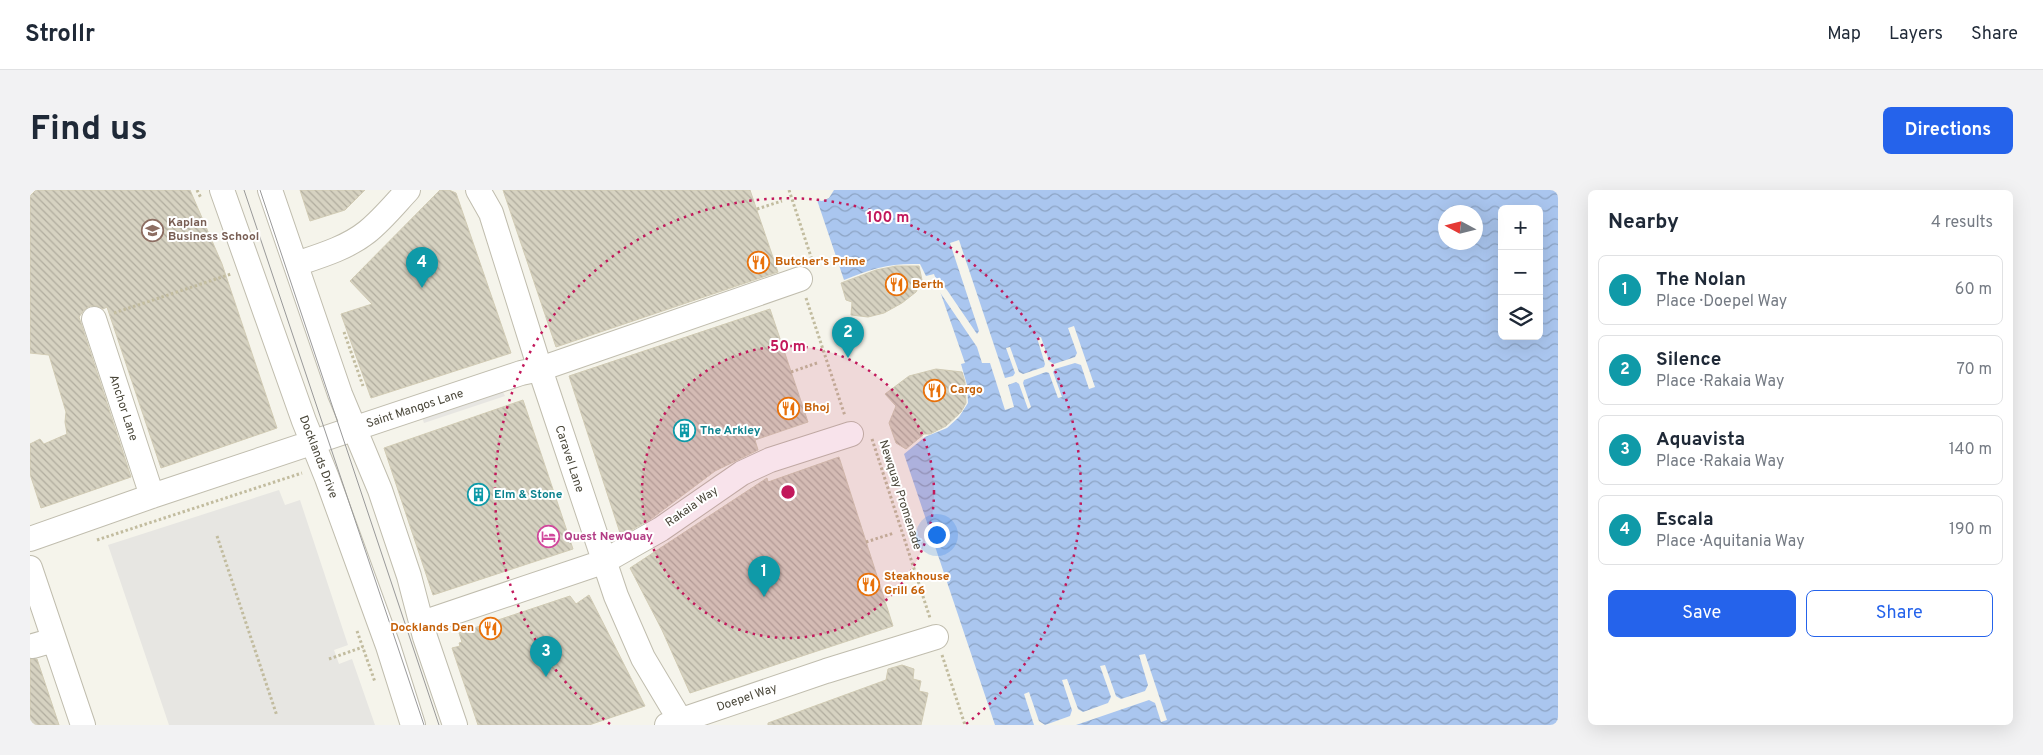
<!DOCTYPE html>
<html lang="en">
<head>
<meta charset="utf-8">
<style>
  :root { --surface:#fff; --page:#f2f2f3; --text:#1f2937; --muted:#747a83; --line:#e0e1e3; --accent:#2563eb }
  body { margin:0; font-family:Overpass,sans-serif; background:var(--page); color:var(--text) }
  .controls { position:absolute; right:15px; top:15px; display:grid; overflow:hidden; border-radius:8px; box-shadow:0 5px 20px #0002 }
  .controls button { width:45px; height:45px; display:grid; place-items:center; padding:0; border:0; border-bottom:1px solid var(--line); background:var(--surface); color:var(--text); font:25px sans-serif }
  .compass { position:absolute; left:1408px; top:15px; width:45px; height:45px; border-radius:50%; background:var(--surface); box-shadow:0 5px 20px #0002; rotate:277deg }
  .you { position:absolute; left:906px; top:344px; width:18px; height:18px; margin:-12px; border:4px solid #fff; border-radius:50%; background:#1a73e8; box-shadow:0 0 0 8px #1a73e833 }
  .badge { display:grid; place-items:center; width:32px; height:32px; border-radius:50%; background:var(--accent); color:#fff; font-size:16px; font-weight:700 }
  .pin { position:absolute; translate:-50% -41px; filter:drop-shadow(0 1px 2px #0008) }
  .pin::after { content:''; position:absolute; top:26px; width:18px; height:15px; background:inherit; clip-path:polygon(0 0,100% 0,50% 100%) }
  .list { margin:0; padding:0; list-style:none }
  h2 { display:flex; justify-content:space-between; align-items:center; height:65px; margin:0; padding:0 20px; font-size:21px }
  h2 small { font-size:16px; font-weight:400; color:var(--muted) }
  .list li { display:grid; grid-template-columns:32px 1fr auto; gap:15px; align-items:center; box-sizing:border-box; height:70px; margin:0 10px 10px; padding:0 10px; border:1px solid var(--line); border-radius:8px }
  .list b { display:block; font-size:19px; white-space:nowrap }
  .list p { margin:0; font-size:16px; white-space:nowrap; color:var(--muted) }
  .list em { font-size:16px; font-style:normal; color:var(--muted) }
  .actions { display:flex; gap:10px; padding:15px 20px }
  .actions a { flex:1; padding:11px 0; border:1px solid var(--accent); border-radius:8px; text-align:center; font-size:18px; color:var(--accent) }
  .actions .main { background:var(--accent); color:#fff }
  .icon { flex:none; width:28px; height:28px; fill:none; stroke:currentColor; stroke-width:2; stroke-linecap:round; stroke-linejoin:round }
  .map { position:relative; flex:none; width:1528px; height:535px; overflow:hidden; border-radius:8px }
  header { display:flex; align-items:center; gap:30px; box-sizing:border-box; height:70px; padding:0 25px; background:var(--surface); border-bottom:1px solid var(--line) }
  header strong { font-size:24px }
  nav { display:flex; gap:28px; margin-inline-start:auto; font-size:18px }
  .intro { display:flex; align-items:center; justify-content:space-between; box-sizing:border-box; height:120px; padding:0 30px }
  h1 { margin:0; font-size:35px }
  .button { padding:12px 22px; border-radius:8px; background:var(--accent); color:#fff; font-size:18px; font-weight:700 }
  main { display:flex; gap:30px; padding:0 30px }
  aside { flex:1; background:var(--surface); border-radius:8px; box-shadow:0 5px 20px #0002 }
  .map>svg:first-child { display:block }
</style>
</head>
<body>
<header>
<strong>Strollr</strong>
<nav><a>Map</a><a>Layers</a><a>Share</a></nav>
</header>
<div class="intro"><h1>Find us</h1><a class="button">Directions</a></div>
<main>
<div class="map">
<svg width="1528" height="535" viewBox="0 0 1528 535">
  <defs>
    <pattern id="water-waves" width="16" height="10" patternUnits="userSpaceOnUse" patternTransform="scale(1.25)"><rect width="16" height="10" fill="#aac6ef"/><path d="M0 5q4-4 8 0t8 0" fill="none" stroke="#8ca3c3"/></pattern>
    <pattern id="building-back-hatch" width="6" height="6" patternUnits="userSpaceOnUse" patternTransform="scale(1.25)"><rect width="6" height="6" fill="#d6d2c1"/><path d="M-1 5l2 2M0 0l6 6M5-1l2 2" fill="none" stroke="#b0ac9e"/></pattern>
  </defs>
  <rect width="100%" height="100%" fill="#f5f4eb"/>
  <path fill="#e7e6e2" d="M472 200 475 206 394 233 392 227Z
    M249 300 255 315 270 310 318 455 304 460 309 474 322 469 345 535H139L78 355Z"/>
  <path fill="url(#water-waves)" fill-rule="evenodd" d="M804 0H1528V535H965L874 264 895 247 917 238 929 227 938 213 937 195 931 174 935 173 904 84 896 86 890 74C859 73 843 78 814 90L787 10 792 11 799 8ZM1472 19H1509V146H1472ZM1416 22H1446V52H1416Z"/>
  <path fill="#f5f4eb" d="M929 50 975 188 983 186 985 183 976 158 980 157 989 182 993 184 1014 177 1015 174 1007 148 1011 147 1019 171 1024 174 1045 167 1047 163 1038 138 1044 136 1065 197 1059 199 1051 175 1045 173 1025 179 1023 182 1032 207 1028 208 1019 183 1016 182 994 190 993 193 1001 217 998 219 989 194 986 192 978 195 984 217 975 220 960 173H952L947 157 909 101 904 86 917 100 947 144 949 141 920 53Z
    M1115 464 1137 530 1131 532 1125 513 1119 510 1046 535H1004L994 504 999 502 1009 531 1015 535 1040 526 1042 520 1032 490 1037 489 1048 519 1053 522 1078 513 1081 507 1070 476 1075 475 1086 506 1091 509 1115 501 1118 495 1109 465Z"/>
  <path fill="url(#building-back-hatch)" stroke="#d1cbb4" d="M6 0H160L192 74 247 238 131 278 77 117 73 119 67 116H60L54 120 49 127 101 287 11 318 0 284V254L10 249 14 254 37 244 35 232 36 222 19 165 0 163V6Z
    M270 0H335L315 20 280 31Z
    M410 0H419L426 3 481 163 341 208 311 124 342 114 320 91Z
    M473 0H720L748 82 526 157Z
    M866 76H889L892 90 886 102 872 113 854 123 838 127 821 125 822 112 816 110 811 93 846 80Z
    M740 119 778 232 725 250 728 260 685 281 621 329 591 346 539 186Z
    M906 179 932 182 935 192 936 213 931 222 916 236 900 244H894L876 259 866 253 859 233 866 216 855 204 879 186Z
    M493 210 543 359 403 405 354 258Z
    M809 267 863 436 660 503 632 440 600 378 737 288 738 292Z
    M559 405 615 516 559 535H448L422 458 430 456 429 453 432 452 429 443 540 406 546 414Z
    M0 469H7L29 535H0Z
    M872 475 884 479 883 489 891 491 889 501 898 503 891 535H738V533L856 490 858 479Z"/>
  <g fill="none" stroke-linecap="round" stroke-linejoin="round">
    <defs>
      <path id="minor" d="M192 0 274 231 297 288 358 456 383 535
        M240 0 310 204 350 300 379 386 395 447 425 535
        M448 0 461 23 510 179 586 406 613 468 650 530
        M266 74C290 66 317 58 337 42 352 30 365 14 378 0
        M64 129 122 306
        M0 349 122 306 491 183 510 179 770 89
        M0 378 53 535
        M392 433 573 372 631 339 712 283 740 270 821 244
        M3 456 24 450
        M637 535 796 481 906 447"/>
    </defs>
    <use href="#minor" stroke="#c0bdae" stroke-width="26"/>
    <path stroke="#c2bc9f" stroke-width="3" stroke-dasharray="2.5 2.5" stroke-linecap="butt" d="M167 0 171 8
      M759 0 783 73
      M727 19 752 11
      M776 108 815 226
      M84 123 201 84
      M314 142 333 196
      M761 182 787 173
      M842 249 900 428
      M187 346 247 526
      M67 350 272 283
      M836 352 864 343
      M327 441 345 492
      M912 465 935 535
      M299 469 333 457"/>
    <use href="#minor" stroke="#fff" stroke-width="24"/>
    <path stroke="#999" stroke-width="1" d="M214 0 394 535
      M230 0 409 535"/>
  </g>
  <circle cx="758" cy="302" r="146" fill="#c2185b" fill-opacity=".12"/>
  <g fill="none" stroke="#c2185b" stroke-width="2.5" stroke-dasharray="2.5 5">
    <circle cx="758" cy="302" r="146"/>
    <path d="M580 534A293 293 0 1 1 936 534"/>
  </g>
  <defs>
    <symbol id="university-ring" viewBox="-11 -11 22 22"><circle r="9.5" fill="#fff" stroke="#8d6e63" stroke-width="1.5"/><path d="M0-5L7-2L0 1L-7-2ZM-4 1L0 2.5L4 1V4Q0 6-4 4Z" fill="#8d6e63"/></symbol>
    <symbol id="restaurant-ring" viewBox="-11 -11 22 22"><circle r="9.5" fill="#fff" stroke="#e8710a" stroke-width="1.5"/><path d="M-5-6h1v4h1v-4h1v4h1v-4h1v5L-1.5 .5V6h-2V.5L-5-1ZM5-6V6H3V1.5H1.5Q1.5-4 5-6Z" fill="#e8710a"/></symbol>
    <symbol id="building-ring" viewBox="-11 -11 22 22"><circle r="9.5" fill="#fff" stroke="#0f9aa8" stroke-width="1.5"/><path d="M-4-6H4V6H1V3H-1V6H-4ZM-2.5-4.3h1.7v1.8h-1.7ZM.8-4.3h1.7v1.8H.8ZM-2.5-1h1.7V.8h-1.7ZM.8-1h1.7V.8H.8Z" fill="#0f9aa8"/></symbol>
    <symbol id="hotel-ring" viewBox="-11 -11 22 22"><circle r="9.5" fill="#fff" stroke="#d1479c" stroke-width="1.5"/><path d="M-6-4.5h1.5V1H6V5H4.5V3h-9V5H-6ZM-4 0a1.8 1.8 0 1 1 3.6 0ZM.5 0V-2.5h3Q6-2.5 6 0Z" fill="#d1479c"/></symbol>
  </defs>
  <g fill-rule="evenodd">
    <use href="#university-ring" x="110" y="28" width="25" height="25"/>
    <use href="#restaurant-ring" x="716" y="60" width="25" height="25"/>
    <use href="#restaurant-ring" x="854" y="82" width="25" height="25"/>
    <use href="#restaurant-ring" x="892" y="188" width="25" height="25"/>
    <use href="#restaurant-ring" x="746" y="206" width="25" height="25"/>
    <use href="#building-ring" x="642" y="228" width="25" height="25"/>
    <use href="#building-ring" x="436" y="292" width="25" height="25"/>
    <use href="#hotel-ring" x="506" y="334" width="25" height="25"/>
    <use href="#restaurant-ring" x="826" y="382" width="25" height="25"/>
    <use href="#restaurant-ring" x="448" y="426" width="25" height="25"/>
  </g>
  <g text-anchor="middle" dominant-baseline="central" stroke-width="4" stroke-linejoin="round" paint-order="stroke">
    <g font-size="12" font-weight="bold" fill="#785e54" stroke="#fff" text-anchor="start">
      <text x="138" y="33">Kaplan<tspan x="138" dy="14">Business School</tspan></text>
    </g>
    <g font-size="12" font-weight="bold" fill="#c56008" stroke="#fff" text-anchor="start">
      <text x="745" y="72">Butcher's Prime</text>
      <text x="882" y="95">Berth</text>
      <text x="920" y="200">Cargo</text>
      <text x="774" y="218">Bhoj</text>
      <text x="854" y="387">Steakhouse<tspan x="854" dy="14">Grill 66</tspan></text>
      <text x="444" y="438" text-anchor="end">Docklands Den</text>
    </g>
    <g font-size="12" fill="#494639" stroke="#fff">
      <text transform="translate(93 218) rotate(72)">Anchor Lane</text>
      <text transform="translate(385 219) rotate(-18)">Saint Mangos Lane</text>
      <text transform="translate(288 267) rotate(69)">Docklands Drive</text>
      <text transform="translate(539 269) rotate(72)">Caravel Lane</text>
      <text transform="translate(870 305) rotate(72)">Newquay Promenade</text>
      <text transform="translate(662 317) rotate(-35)">Rakaia Way</text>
      <text transform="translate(717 508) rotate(-19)">Doepel Way</text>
    </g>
    <g font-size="12" font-weight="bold" fill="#0d838f" stroke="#fff" text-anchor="start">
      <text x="670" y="241">The Arkley</text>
      <text x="464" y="305">Elm &amp; Stone</text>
    </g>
    <g font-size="12" font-weight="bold" fill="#b23c85" stroke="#fff" text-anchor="start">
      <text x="534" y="347">Quest NewQuay</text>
    </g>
  </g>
  <circle cx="758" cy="302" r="8" fill="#c2185b" stroke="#fff" stroke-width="2.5"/>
  <g font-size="15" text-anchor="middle" font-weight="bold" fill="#c2185b" stroke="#fff" stroke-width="4" stroke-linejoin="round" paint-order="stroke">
    <text x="858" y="32">100 m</text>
    <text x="758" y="161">50 m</text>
  </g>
</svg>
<div class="controls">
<button>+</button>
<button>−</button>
<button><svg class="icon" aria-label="layers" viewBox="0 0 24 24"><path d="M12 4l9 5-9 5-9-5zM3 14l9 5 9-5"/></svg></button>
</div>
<svg class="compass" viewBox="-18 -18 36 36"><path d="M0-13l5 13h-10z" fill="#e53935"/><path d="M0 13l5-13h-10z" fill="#747a83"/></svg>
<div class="you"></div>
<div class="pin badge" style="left:734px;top:407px;background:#0f9aa8">1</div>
<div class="pin badge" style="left:818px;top:168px;background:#0f9aa8">2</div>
<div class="pin badge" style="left:516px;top:487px;background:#0f9aa8">3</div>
<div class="pin badge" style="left:392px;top:98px;background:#0f9aa8">4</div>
</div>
<aside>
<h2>Nearby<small>4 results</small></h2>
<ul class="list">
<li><span class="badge" style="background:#0f9aa8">1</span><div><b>The Nolan</b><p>Place · Doepel Way</p></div><em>60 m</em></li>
<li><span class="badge" style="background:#0f9aa8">2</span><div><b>Silence</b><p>Place · Rakaia Way</p></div><em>70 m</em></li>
<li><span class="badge" style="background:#0f9aa8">3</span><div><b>Aquavista</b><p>Place · Rakaia Way</p></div><em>140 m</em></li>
<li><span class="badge" style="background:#0f9aa8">4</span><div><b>Escala</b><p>Place · Aquitania Way</p></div><em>190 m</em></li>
</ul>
<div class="actions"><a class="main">Save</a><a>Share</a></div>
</aside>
</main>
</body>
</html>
